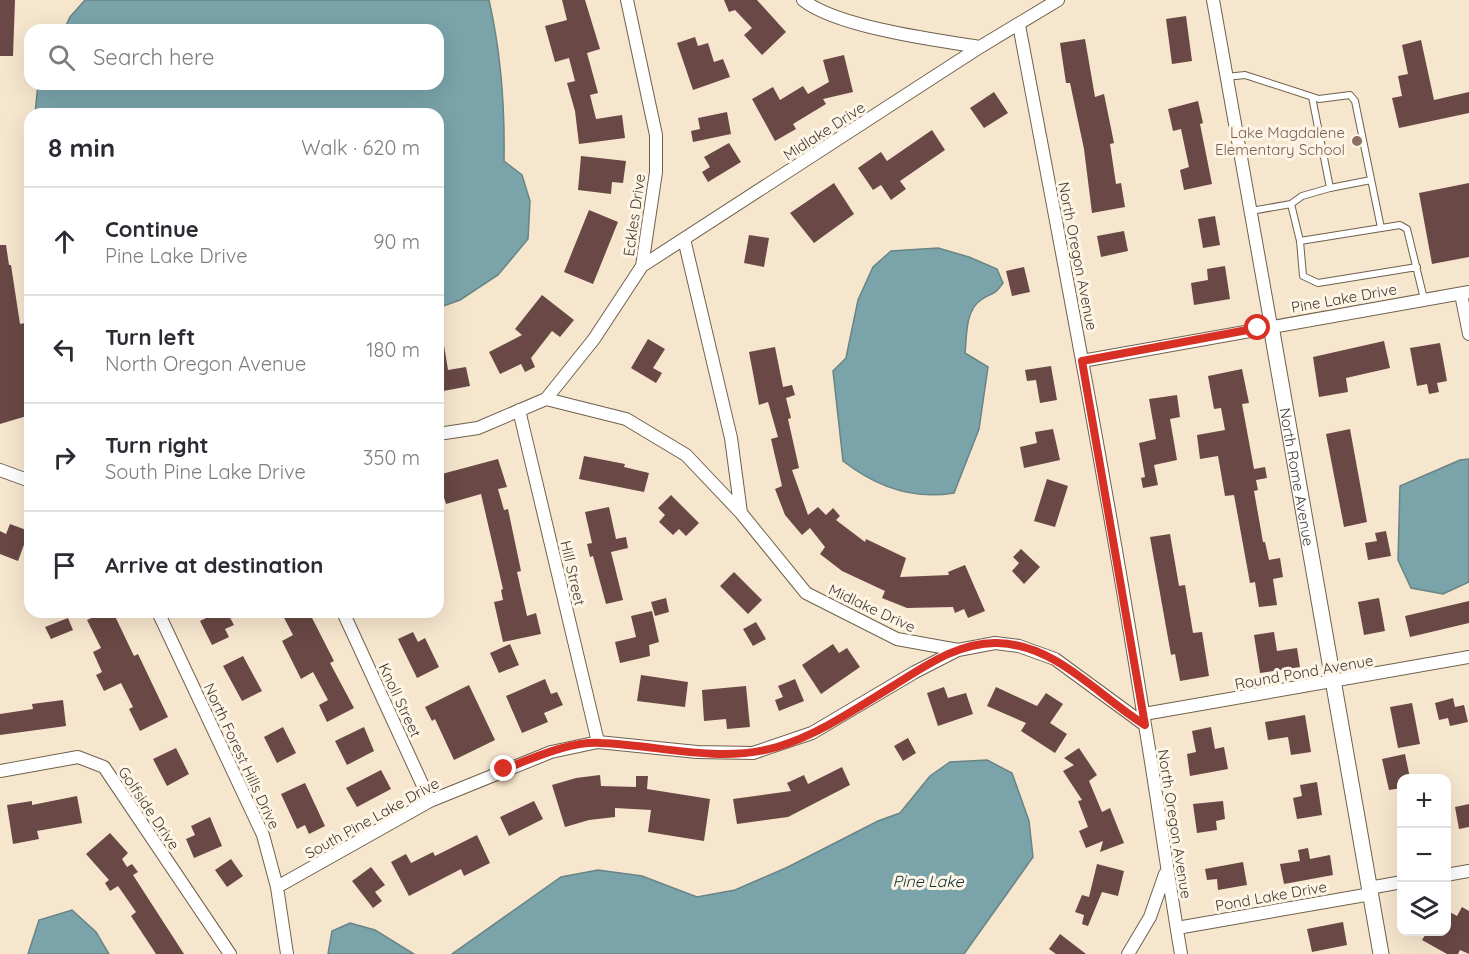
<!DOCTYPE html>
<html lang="en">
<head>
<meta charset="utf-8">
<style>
  :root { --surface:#fff; --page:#f2f2f3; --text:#2b2b33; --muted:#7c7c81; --line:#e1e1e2 }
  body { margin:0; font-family:Quicksand,sans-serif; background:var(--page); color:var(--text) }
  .controls { position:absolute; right:18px; bottom:18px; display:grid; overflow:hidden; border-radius:12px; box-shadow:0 6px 24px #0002 }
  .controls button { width:54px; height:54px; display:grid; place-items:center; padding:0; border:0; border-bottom:2px solid var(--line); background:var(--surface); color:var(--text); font:30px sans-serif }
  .stop { position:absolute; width:18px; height:18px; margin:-14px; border:4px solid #d93025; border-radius:50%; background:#fff }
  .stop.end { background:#d93025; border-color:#fff; box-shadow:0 2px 6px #0008 }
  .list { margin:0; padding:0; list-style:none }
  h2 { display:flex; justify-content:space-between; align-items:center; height:78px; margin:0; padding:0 24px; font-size:26px }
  h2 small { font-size:20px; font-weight:400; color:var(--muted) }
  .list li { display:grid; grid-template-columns:39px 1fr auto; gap:18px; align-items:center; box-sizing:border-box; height:108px; padding:0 24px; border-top:2px solid var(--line) }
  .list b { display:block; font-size:22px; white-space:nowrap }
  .list p { margin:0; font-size:20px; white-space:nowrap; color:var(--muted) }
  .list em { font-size:20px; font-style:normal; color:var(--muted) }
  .icon { flex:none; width:33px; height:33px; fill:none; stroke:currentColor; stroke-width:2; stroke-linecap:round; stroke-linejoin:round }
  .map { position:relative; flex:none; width:1469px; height:954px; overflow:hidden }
  .search { position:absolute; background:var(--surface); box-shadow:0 6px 24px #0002; left:24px; top:24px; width:420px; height:66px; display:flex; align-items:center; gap:15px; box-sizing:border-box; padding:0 21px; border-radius:18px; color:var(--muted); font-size:22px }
  .panel { position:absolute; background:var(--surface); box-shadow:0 6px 24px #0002; left:24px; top:108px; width:420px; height:510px; border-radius:18px }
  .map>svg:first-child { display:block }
</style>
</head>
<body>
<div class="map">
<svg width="1469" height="954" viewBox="0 0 1469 954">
  <rect width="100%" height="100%" fill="#f7e6ce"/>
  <path fill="#7aa4aa" stroke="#698485" stroke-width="1.5" d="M85 0H489C501 53 505 107 504 161L522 175 530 201 528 239 498 275 460 300 438 308V114H35L38 84H438V30H64L70 17Z
    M938 248 969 257 997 269 1003 283C993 297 992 292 981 300 965 311 967 335 965 353L988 367 979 429 954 493C913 500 875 486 843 461L833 371 846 358 858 300 873 267 891 251Z
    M1469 459V582L1443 594 1411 588 1398 560 1400 486 1460 460Z
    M987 760 1012 773 1029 821 1033 857 964 954H452L561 877 598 870 642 876 697 897 735 890 788 867 878 821 900 813 930 776 950 762Z
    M72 910 96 932 109 954H28L39 920Z
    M350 923 375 930 414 954H328L332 931Z"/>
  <path fill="#694845" d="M0 0H15L13 56H0Z
    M562 0H585L600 49 587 53 598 93 590 95 596 119 622 115 625 138 579 144 575 111 567 83 575 81 569 58 555 62 545 26 567 20Z
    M724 0H757L786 32 762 55 744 35 752 28 735 10 729 12Z
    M1186 16 1192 61 1172 64 1166 19Z
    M695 37 698 46 708 43 714 62 723 59 730 77 693 90 677 43Z
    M1085 39 1095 97 1104 94 1114 143 1110 144 1116 184 1121 183 1125 207 1092 213 1084 149 1070 83H1066L1060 43Z
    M1421 40 1434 100 1469 92V113L1399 128 1392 98 1402 96 1398 76 1408 74 1402 45Z
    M844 55 853 92 823 99 826 104 793 124 796 129 775 141 752 99 773 87 780 100 803 86 808 94 829 82 823 60Z
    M994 92 1008 113 984 128 970 108Z
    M1198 101 1203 123 1200 124 1212 184 1184 190 1180 170 1189 167 1181 129 1173 131 1168 109Z
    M727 112 731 134 693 142 691 131 700 129 698 118Z
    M932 130 945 150 900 181 906 189 891 200 881 185 873 190 858 168 881 152 887 161Z
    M729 143 741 162 708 182 702 172 710 167 704 157Z
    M581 156 626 161 623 183 612 182 611 194 578 190Z
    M834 183 854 214 814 243 790 213Z
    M1469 183V257L1432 264 1419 193Z
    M589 210 618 222 593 284 564 272Z
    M1215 216 1220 245 1203 248 1198 219Z
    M1124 231 1128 251 1101 257 1097 236Z
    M749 235 769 238 764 267 744 263Z
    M0 245H6L9 265H11L20 324 25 323 30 361V415L0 424Z
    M1225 266 1230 299 1194 305 1191 283 1208 280 1207 269Z
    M1024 267 1030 292 1012 296 1006 271Z
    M542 295 574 320 560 337 552 331 531 358 535 367 525 372 521 364 500 374 489 352 522 335 515 329Z
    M648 339 665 349 653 368 662 373 656 383 631 368Z
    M1384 341 1390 368 1346 378 1348 392 1319 397 1313 357Z
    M1440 343 1447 381 1437 383 1439 392 1429 394 1427 384 1417 386 1410 348Z
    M438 345H444L448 370 466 367 470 386 438 392Z
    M775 347 783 387 792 385 795 395 786 398 791 418 788 419 799 468 792 470 808 515 818 507 826 515 833 508 840 516 836 520 865 542 866 539 906 558 900 577 949 575 948 572 965 565 985 611 968 618 964 609 955 613 953 607 907 608 882 598 885 591 842 571 820 554 825 547 810 528 802 535 785 515 775 489 782 486 771 439 778 437 768 402 759 405 749 352Z
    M1051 366 1057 400 1040 403 1036 380 1027 381 1025 370Z
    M1242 369 1249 403 1242 404 1254 469 1265 467 1267 478 1256 480 1258 490 1254 491 1263 542H1265L1269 560 1280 558 1283 577 1273 579 1277 605 1259 607 1255 582 1250 583 1234 495 1225 496 1218 456 1200 459 1197 435 1225 430 1221 408 1214 409 1208 376Z
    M1177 395 1180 417 1170 419 1177 460 1154 465 1158 485 1143 488 1141 478 1145 477 1139 443 1156 439 1149 399Z
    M1053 429 1060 460 1024 468 1020 447 1037 443 1035 432Z
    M1350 429 1367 522 1344 527 1326 434Z
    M584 456 625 464 624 467 649 473 644 492 579 479Z
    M498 459 507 487 498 489 504 510 508 509 521 571 517 572 527 616 536 613 541 634 503 642 494 602 503 600 501 590 503 589 481 494 446 504 438 478V475Z
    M1047 479 1068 486 1055 527 1034 521Z
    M671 495 699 523 686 536 679 529 673 535 659 522 665 515 658 508Z
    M609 507 616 539 626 537 628 548 611 552 623 600 606 604 593 556 590 557 587 544 592 543 585 512Z
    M10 524 29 531 18 561 0 554V531L6 534Z
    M1386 531 1391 556 1368 560 1365 543 1377 541 1375 533Z
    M1170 534 1179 586 1185 585 1193 633 1202 632 1209 676 1180 681 1175 654 1171 655 1150 537Z
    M1021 549 1040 567 1024 584 1012 571 1019 563 1013 557Z
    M734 572 762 600 748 614 720 586Z
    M666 598 669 612 655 616 651 602Z
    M1379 598 1385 631 1364 635 1358 602Z
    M1469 601V623L1410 637 1405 616Z
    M652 611 659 642 649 645 650 656 620 663 615 642 636 637 631 616Z
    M104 612H113L134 656 138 654 168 717 140 731 129 709 133 707 121 683 104 691 96 675 102 672 93 652 101 648 87 620Z
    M218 612H227L234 625 225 629 229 637 212 645 200 621Z
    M281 612H309L334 661 330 663 354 708 327 722 319 705 328 700 313 672 301 679 282 641 293 635Z
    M68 618 73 630 51 639 45 627Z
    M756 622 766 639 753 646 743 629Z
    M413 632 418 642 425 638 439 667 417 678 398 639Z
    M1274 632 1277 651 1297 648 1300 667 1260 673 1254 635Z
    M510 644 519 665 499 673 490 653Z
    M833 644 839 653 847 648 860 667 821 694 802 665Z
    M243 656 262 691 242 701 223 666Z
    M641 675 688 682 685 707 637 701Z
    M545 679 551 694 557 692 563 705 544 713 548 722 522 733 506 696Z
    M795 679 804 701 779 711 775 700 783 697 778 686Z
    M469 685 495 740 454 760 435 719 432 721 425 707Z
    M746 686 750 727 727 729 726 719 704 721 702 690Z
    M944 687 948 698 966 693 973 714 938 726 927 693Z
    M996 687 1037 706 1046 693 1063 704 1050 723 1067 734 1055 753 1021 731 1026 723 987 706Z
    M1453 698 1455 707 1464 705 1468 722 1450 726 1448 718 1439 720 1435 703Z
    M63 700 66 726 0 735V714L33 709 32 704Z
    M1412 703 1420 744 1398 748 1390 707Z
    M1305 715 1311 752 1291 755 1288 737 1268 740 1265 722Z
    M283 727 296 753 277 763 264 737Z
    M364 727 374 751 347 765 335 741Z
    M1211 727 1215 749 1224 747 1228 769 1190 776 1187 754 1196 752 1192 731Z
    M908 738 916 753 903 761 894 746Z
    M176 748 189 774 167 786 153 759Z
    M1079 748 1097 775 1089 781 1102 812 1110 808 1124 843 1100 852 1103 841 1086 848 1079 831 1088 827 1078 801 1082 800 1063 771 1074 765 1064 758Z
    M1405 754 1410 778H1401V788L1389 790 1382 759Z
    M842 767 850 785 788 817 737 824 733 799 791 791 787 783 804 775 808 784Z
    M381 770 391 789 357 807 346 788Z
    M600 775 601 786 636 787V776H648L647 789 710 799 704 841 648 832 651 810 615 808V817L589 820 565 827 552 785 576 778Z
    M1317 782 1322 815 1297 819 1293 798 1302 796 1300 785Z
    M305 783 325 826 309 834 305 825 297 829 281 794Z
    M77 796 82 823 37 831 39 839 13 844 7 805 32 801V805Z
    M534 801 543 819 509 836 500 817Z
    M1223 801 1225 819 1216 821 1217 830 1197 833 1193 804Z
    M1469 804V827L1459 829 1455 807Z
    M210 817 222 846 194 858 186 839 195 835 191 826Z
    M110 833 128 853 122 859 127 867 132 864 138 872 133 875 184 954H156L131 916 136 912 118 886 110 891 105 883 109 880 86 854Z
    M477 835 490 863 464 876 461 869 409 896 391 862 406 854 411 863 433 852 435 856Z
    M1308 848 1310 859 1330 855 1333 875 1284 884 1280 864 1300 861 1298 850Z
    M231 859 243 876 227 887 215 870Z
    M1243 862 1247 885 1218 890 1217 879 1207 880 1205 869Z
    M1097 864 1124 871 1118 896 1102 892 1088 926 1082 924 1084 915 1075 912 1082 895 1089 897Z
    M371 867 385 885 375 892 382 901 373 908 352 881Z
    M1462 907 1469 911V954L1460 950 1458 954H1447L1422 940 1427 932H1446V910L1457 916Z
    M1343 922 1347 945 1312 952 1307 929Z
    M1060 934 1086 954H1056L1049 949Z"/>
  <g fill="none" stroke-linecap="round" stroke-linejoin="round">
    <defs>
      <path id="service" d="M1226 77 1245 75 1319 99 1350 95 1355 101 1381 228
        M1330 188 1371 180
        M1291 204 1302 196 1330 188 1312 97
        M1251 211 1291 204 1300 241 1400 225 1407 229 1424 299
        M1300 241 1303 276 1318 283 1417 267"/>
      <path id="minor" d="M803 0C837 27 935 40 980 47
        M1213 0 1271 326
        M1019 25C1063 258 1108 491 1145 725 1158 801 1168 878 1181 954
        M684 239 731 438 741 513
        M642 266 980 47 1058 0
        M1461 294 1469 334
        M1082 361 1469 292
        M546 399 626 419 686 455 741 513 806 593 897 639 958 650
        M519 410 598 742
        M438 434 478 428 546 399 594 339 642 266 656 172V135L627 0
        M0 470 30 481
        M158 612 263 835 277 887 287 954
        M343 612 430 801
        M1144 714 1469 657
        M0 771 78 757 104 767 230 954
        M1446 875 1469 871
        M277 887 430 801 551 752 598 742 697 752 753 753 812 733 915 672 958 650 995 643 1019 646 1055 659 1145 725
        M1369 888 1402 882
        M1177 928 1371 894
        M1128 954 1150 917 1165 874"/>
      <g id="tertiary">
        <path id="s1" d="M1271 326 1381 954"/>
      </g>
    </defs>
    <use href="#service" stroke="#6f614c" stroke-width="8"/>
    <use href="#minor" stroke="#6f614c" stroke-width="14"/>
    <use href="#tertiary" stroke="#6f614c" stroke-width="17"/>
    <use href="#service" stroke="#fff" stroke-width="6"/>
    <use href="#minor" stroke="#fff" stroke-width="12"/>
    <use href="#tertiary" stroke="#fff" stroke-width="15"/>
  </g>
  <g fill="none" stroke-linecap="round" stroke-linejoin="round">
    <path stroke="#d93025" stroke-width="8" d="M504 769C534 758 569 741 601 743 659 745 720 764 777 747 818 735 857 708 893 686 924 667 958 642 997 643 1056 644 1098 696 1145 725L1082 361 1258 328"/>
  </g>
  <circle fill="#8d6e63" stroke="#fef5e6" stroke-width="2" cx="1357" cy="141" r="6"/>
  <g text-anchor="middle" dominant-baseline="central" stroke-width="6" stroke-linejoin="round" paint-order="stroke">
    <g font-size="15" fill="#403930" stroke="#fef5e6">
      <text transform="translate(824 131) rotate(-33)">Midlake Drive</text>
      <text transform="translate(634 215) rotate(-82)">Eckles Drive</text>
      <text transform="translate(1078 256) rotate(79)">North Oregon Avenue</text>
      <text transform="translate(1344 298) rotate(-10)">Pine Lake Drive</text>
      <text stroke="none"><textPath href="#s1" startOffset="153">North Rome Avenue</textPath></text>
      <text transform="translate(573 573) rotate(77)">Hill Street</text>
      <text transform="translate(872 608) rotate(25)">Midlake Drive</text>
      <text transform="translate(1304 672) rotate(-10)">Round Pond Avenue</text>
      <text transform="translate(400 700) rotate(65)">Knoll Street</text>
      <text transform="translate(242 756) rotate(65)">North Forest Hills Drive</text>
      <text transform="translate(149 808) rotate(56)">Golfside Drive</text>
      <text transform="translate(372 818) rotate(-29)">South Pine Lake Drive</text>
      <text transform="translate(1175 824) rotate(81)">North Oregon Avenue</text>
      <text transform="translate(1271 896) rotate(-10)">Pond Lake Drive</text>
    </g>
    <g font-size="15" fill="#785e54" stroke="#fef5e6" text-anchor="end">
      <text x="1345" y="132">Lake Magdalene<tspan x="1345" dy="17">Elementary School</tspan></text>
    </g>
    <g font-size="16" font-style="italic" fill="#093439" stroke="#fef5e6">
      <text x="928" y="881">Pine Lake</text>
    </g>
  </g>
</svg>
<div class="controls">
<button>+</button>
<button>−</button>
<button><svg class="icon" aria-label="layers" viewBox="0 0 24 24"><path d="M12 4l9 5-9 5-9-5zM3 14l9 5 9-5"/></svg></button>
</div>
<div class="stop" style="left:1258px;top:328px"></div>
<div class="stop end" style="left:504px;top:769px"></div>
<div class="search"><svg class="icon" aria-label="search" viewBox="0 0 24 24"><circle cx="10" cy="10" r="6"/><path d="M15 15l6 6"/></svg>Search here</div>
<section class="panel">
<h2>8 min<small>Walk · 620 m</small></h2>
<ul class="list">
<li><svg class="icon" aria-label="ahead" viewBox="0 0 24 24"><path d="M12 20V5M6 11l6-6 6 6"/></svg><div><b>Continue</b><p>Pine Lake Drive</p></div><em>90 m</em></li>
<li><svg class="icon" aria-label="left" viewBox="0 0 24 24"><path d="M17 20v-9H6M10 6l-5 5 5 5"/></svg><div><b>Turn left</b><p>North Oregon Avenue</p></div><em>180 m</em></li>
<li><svg class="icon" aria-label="right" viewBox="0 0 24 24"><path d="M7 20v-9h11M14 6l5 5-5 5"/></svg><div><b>Turn right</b><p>South Pine Lake Drive</p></div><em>350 m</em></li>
<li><svg class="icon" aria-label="arrive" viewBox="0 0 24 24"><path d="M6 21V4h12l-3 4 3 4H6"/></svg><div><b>Arrive at destination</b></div></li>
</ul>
</section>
</div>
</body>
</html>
